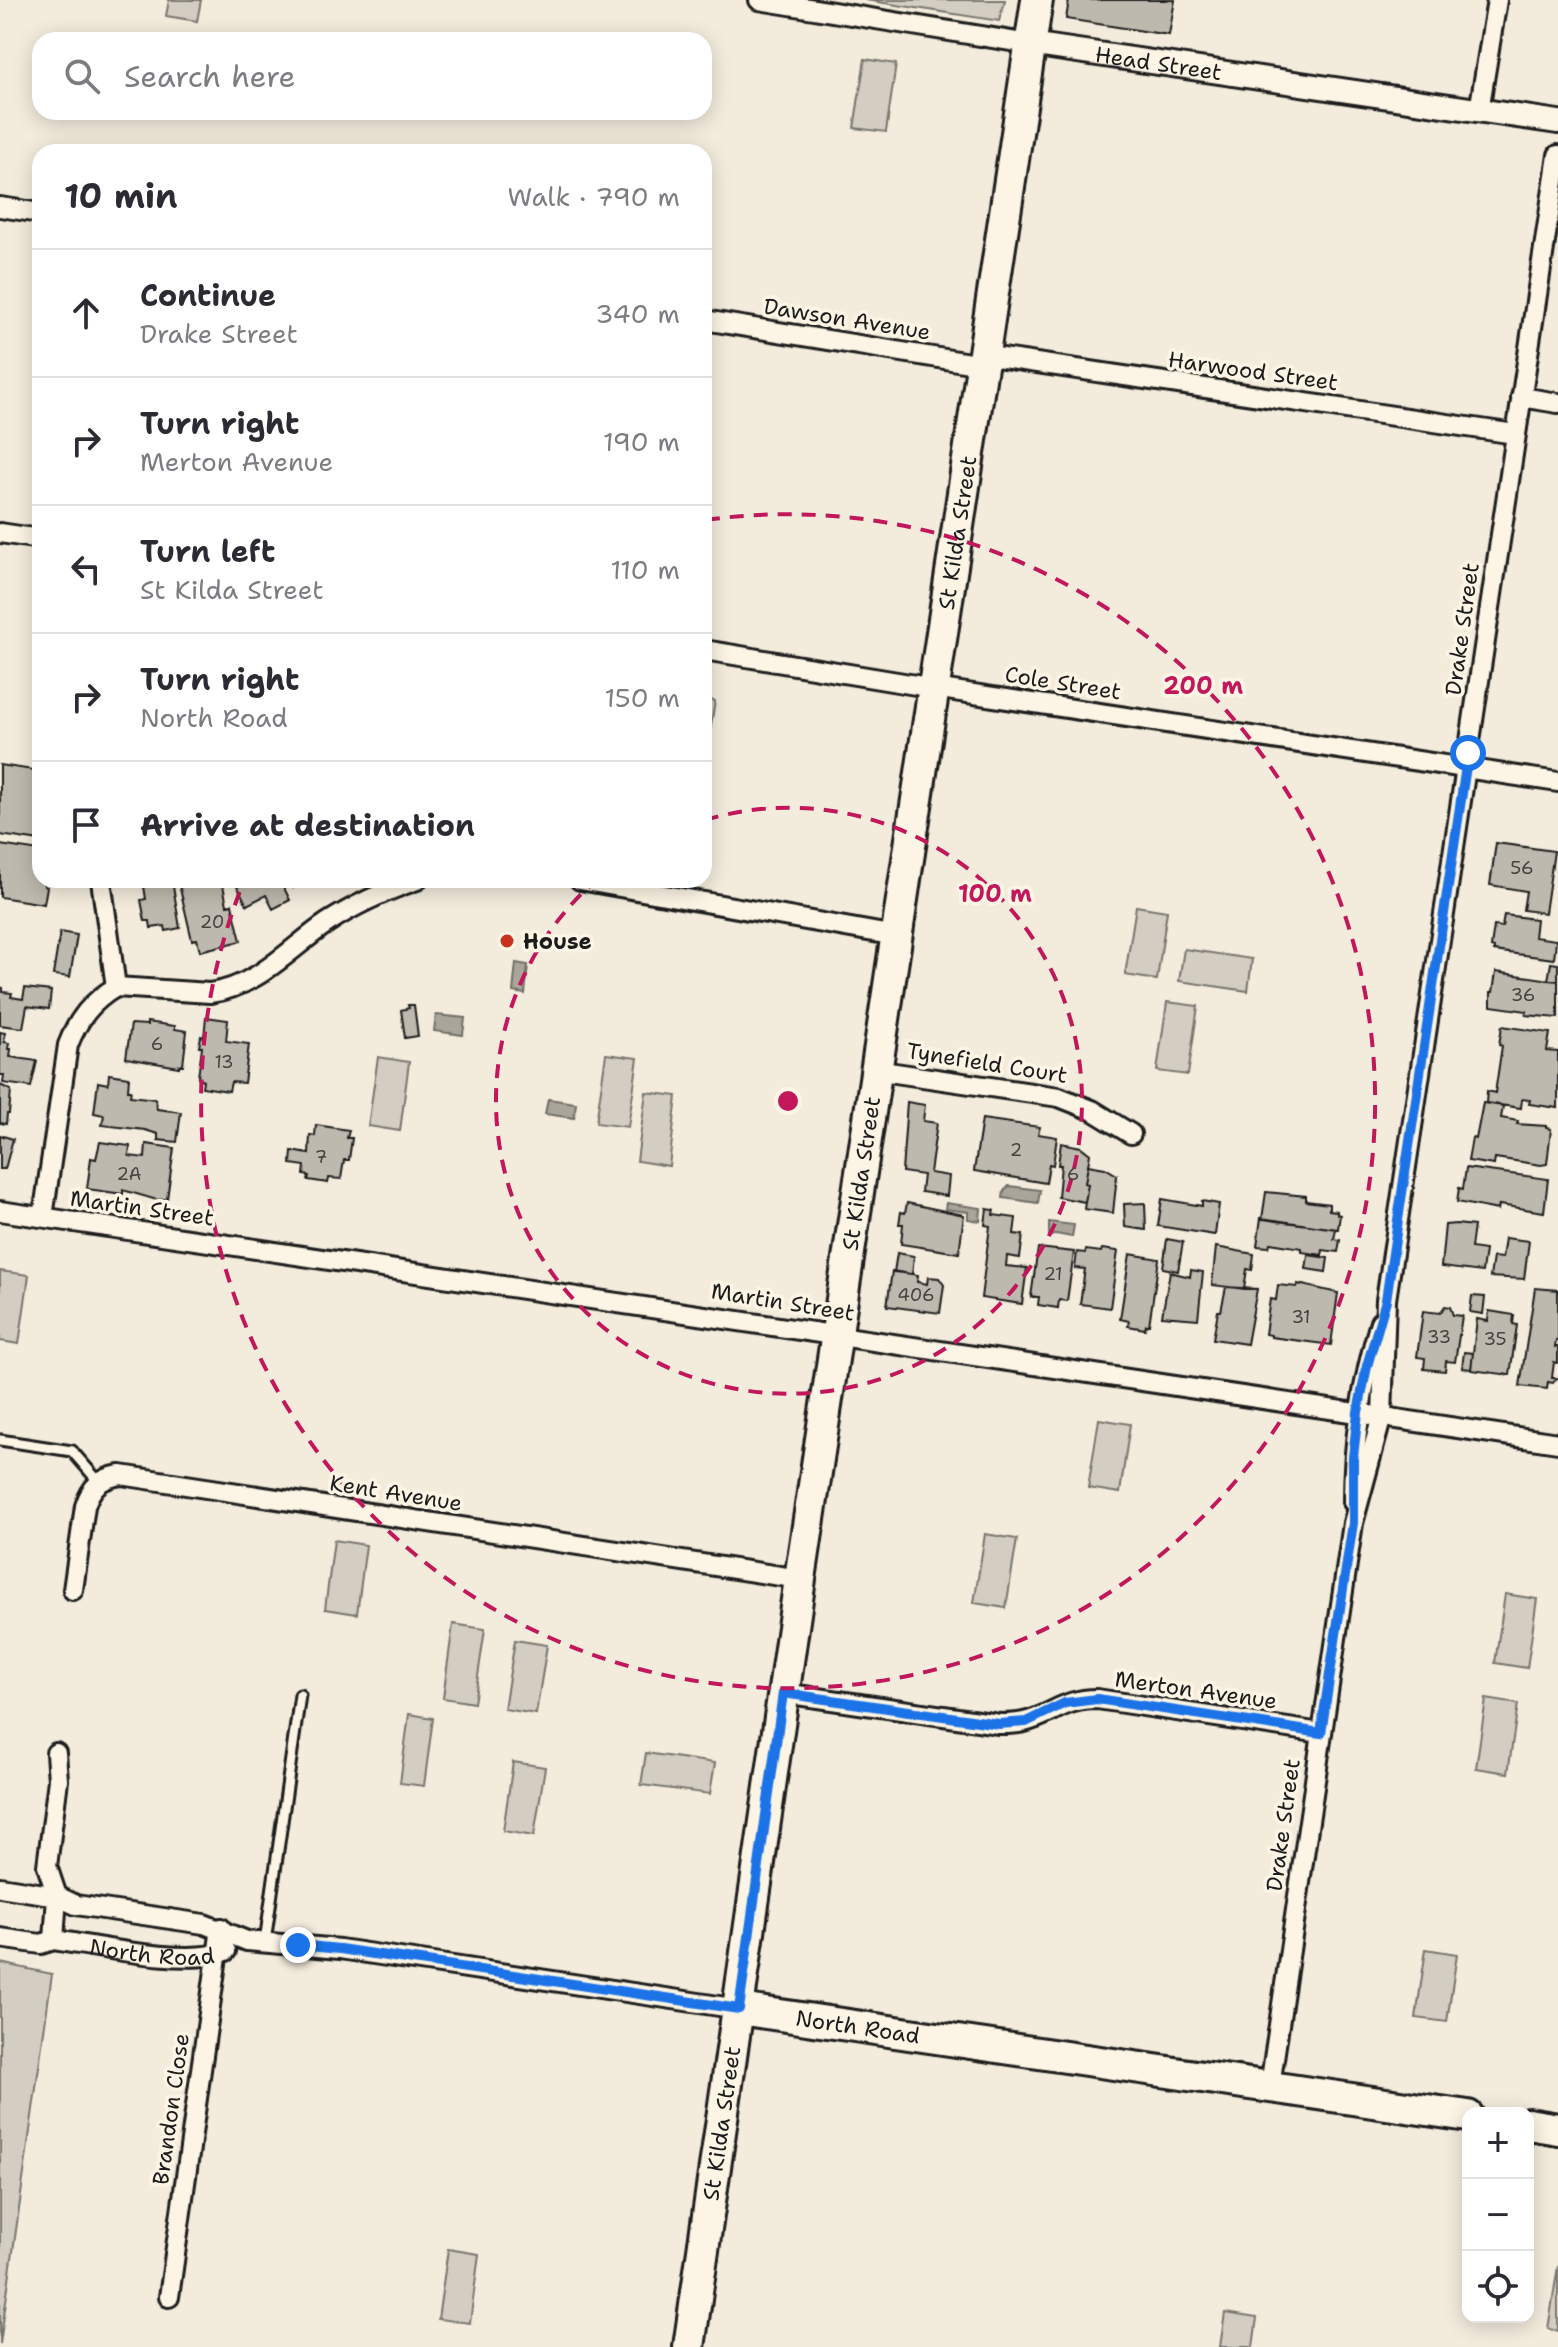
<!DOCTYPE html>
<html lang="en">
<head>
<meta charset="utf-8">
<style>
  :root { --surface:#fff; --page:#f7f7f7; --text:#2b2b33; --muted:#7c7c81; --line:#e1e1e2 }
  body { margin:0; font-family:"Shantell Sans",sans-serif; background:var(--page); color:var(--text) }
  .controls { position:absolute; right:24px; bottom:24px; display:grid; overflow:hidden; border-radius:16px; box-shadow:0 4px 20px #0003 }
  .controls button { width:72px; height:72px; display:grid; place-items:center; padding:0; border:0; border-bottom:2px solid var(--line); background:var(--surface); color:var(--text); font:40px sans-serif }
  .stop { position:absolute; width:24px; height:24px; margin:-18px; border:6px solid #1a73e8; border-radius:50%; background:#fff }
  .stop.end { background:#1a73e8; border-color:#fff; box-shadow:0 2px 8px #0008 }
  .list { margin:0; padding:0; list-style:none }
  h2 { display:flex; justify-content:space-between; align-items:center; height:104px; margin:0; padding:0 32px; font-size:34px }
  h2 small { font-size:26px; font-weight:400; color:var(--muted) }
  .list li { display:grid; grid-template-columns:52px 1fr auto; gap:24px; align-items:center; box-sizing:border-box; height:128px; padding:0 32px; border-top:2px solid var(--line) }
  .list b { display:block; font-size:30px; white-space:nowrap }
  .list p { margin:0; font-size:26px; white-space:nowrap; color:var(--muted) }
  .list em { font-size:26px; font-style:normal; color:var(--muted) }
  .icon { flex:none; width:44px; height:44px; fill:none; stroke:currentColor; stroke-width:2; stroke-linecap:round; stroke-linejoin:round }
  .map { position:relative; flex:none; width:1558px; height:2347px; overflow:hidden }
  .search { position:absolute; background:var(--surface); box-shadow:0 4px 20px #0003; left:32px; top:32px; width:680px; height:88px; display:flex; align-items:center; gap:20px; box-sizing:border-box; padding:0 28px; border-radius:24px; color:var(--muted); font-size:30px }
  .panel { position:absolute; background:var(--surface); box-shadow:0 4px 20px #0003; left:32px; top:144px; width:680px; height:744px; border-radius:24px }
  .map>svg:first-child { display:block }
</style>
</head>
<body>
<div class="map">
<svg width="1558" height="2347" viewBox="0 0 1558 2347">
  <rect width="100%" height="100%" fill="#f3ecdd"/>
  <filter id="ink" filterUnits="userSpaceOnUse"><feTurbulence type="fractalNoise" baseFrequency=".0125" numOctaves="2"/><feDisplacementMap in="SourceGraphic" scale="16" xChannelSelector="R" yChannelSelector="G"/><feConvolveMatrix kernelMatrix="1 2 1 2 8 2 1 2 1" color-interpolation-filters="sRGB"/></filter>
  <g filter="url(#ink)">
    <path fill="#d3cec1" stroke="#78756e" stroke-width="2" d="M169 0H201L197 21 166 16Z
      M865 0H1005L999 21Z
      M865 59 896 64 886 132 854 128Z
      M704 699 715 701 704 769Z
      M1136 906 1167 911 1157 980 1125 975Z
      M1184 949 1252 959 1248 991 1179 981Z
      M1167 1002 1198 1006 1188 1075 1157 1071Z
      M606 1054 638 1058 628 1127 596 1123Z
      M378 1057 409 1062 400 1131 368 1126Z
      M646 1092 677 1096 669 1166 637 1161Z
      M0 1271 29 1275 19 1344 0 1341Z
      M1099 1419 1130 1424 1120 1493 1088 1488Z
      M985 1534 1017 1539 1006 1608 974 1603Z
      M334 1540 366 1545 357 1614 325 1609Z
      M1505 1594 1537 1599 1527 1668 1495 1663Z
      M453 1624 485 1629 474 1703 443 1698Z
      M515 1640 547 1645 536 1714 504 1709Z
      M1486 1699 1518 1704 1508 1773 1476 1768Z
      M409 1714 433 1718 424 1786 400 1783Z
      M646 1753 715 1763 710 1794 641 1785Z
      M513 1762 545 1767 534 1836 503 1831Z
      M1426 1949 1457 1954 1447 2022 1416 2018Z
      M0 1963 52 1974 0 2344Z
      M448 2249 479 2254 470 2323 438 2319Z
      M1558 2266V2331L1548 2329Z
      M1225 2313 1257 2318 1253 2347H1220Z"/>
    <path fill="#aaa59b" stroke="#716e68" stroke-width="2" d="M516 963 528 965 525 994 513 992Z
      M436 1015 465 1018 463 1035 434 1031Z
      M548 1099 576 1103 574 1118 545 1114Z
      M1009 1186 1040 1190 1038 1203 1003 1198 1004 1191Z
      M946 1203 981 1208 980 1221 968 1219V1212L945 1209Z
      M1049 1222 1074 1225 1072 1237 1056 1234 1049 1237Z"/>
    <path fill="#beb9ae" stroke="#1c1c1c" stroke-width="2" d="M1069 0H1175L1169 35 1066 19Z
      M0 765 40 771V841L0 835Z
      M1496 843 1554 851 1545 913 1523 910 1526 891 1490 885Z
      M0 845 40 851V880H45L44 886 47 887 44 904 0 897Z
      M143 880H172L180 928 166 931 165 926 151 928 150 921H145L141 900 146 899Z
      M178 880H222L227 905 232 904 241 941 200 951 197 939 192 940Z
      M234 880H280L290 900 273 909 266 895 247 905Z
      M288 880H306L293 888Z
      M1504 915 1536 919 1534 937 1556 940 1554 959 1494 951V948L1491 947 1494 926 1502 927Z
      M60 932 77 935 70 977 53 975Z
      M1551 963 1558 964V981L1548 980Z
      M1496 972 1558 981V1018L1526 1015 1527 1011 1491 1006V992H1493Z
      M0 987 3 988V992L12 993 11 997 23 999 25 988 51 991 49 1009 27 1006 23 1028 0 1025Z
      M408 1005H414L418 1036 405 1038 401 1010 409 1008Z
      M206 1017 228 1020 226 1041 249 1044 244 1083 231 1082 229 1091 202 1087 203 1081 198 1077 202 1047H199L201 1036 204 1037Z
      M147 1022 175 1026V1029L187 1031 183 1065H179V1067L126 1058 131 1024 147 1025Z
      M1502 1026 1550 1033 1547 1051 1558 1052V1108L1529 1104 1530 1100 1522 1099 1521 1108 1486 1103 1487 1091 1495 1093 1502 1046 1499 1045Z
      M0 1032 5 1033 4 1042 9 1043 8 1049H11L10 1057 37 1061 31 1087 3 1083 4 1075H0Z
      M109 1074 129 1077 128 1090H131L130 1096 155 1099 157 1109 181 1112 177 1142 158 1140V1134L145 1130 102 1125 104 1115 94 1113 98 1082 108 1084Z
      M0 1085 11 1090 9 1114H7L6 1124 0 1123Z
      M907 1102 925 1105 923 1121 937 1123 930 1173 949 1176 947 1196 921 1192 923 1175 902 1172Z
      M1483 1103 1503 1106 1501 1118 1518 1121 1517 1124 1546 1126V1128L1551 1129 1547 1164 1541 1165 1495 1158 1494 1165 1468 1161 1472 1138 1476 1139Z
      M982 1119 1040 1127 1038 1134 1057 1137 1053 1165 1049 1164 1046 1183 974 1171Z
      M316 1125 349 1130 347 1138H352L349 1160H344L341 1179 329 1178 328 1183 308 1180 309 1176 304 1175 305 1166 291 1164 292 1151 309 1154 310 1135 315 1136Z
      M0 1135 13 1139 5 1169H0Z
      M100 1142 130 1146 129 1156 145 1158 146 1144 174 1148 167 1199 157 1200 123 1190V1194L87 1189 91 1158 96 1159Z
      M1061 1143 1081 1147 1090 1154 1085 1183 1088 1184 1085 1202 1058 1197 1061 1165H1058Z
      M1088 1165 1105 1168 1117 1175 1113 1213 1084 1209 1088 1184 1085 1183Z
      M1466 1168 1548 1179 1544 1212 1499 1205 1498 1210 1457 1202 1459 1188 1463 1189Z
      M1266 1192 1306 1196V1201L1329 1204V1210L1337 1211V1214L1340 1215 1338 1229 1262 1219Z
      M1162 1199 1202 1206V1201L1219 1204 1215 1235 1158 1226Z
      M907 1203 964 1215 959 1253 901 1244 903 1224H899L901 1212 905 1213Z
      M1145 1203 1146 1230 1125 1227 1124 1204Z
      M987 1209 994 1210 993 1215 1016 1218 1014 1234 1023 1235 1020 1258 1007 1256 1006 1266 1027 1268 1022 1304 981 1298 990 1226 985 1225Z
      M1261 1218 1336 1229 1334 1239 1340 1240 1338 1252 1323 1250 1322 1255 1302 1252V1248L1270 1243 1269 1247 1257 1246Z
      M1456 1224 1474 1226 1471 1248 1485 1250 1482 1272 1441 1267 1445 1225Z
      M1505 1238 1529 1241 1524 1279 1490 1277 1493 1257 1502 1258Z
      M1167 1239 1183 1242 1178 1271 1163 1268Z
      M1216 1247 1254 1254 1252 1270 1247 1269 1244 1289 1212 1285Z
      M1038 1248 1074 1252 1067 1301 1059 1300 1058 1308 1038 1305 1039 1297H1031Z
      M1102 1249 1118 1251 1110 1308 1080 1304 1085 1269 1075 1268 1077 1252 1085 1253 1086 1250 1101 1252Z
      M897 1253 914 1256 912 1274 894 1272Z
      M1130 1254 1159 1259 1149 1325H1146L1145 1329 1128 1326 1129 1321 1120 1319Z
      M1308 1255 1328 1258 1326 1272 1306 1269Z
      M1191 1270 1203 1272 1198 1319 1162 1316 1170 1272 1190 1277Z
      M892 1271 918 1275 917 1282 927 1284 928 1277 939 1278 944 1285 940 1313 887 1306Z
      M1298 1284 1338 1293 1331 1345 1271 1337V1335L1265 1334 1270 1299 1276 1300 1278 1285 1297 1287Z
      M1226 1287 1257 1289 1247 1344 1213 1339 1218 1311H1221Z
      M1535 1288 1558 1290V1341L1556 1340 1555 1347H1558V1363L1554 1362 1552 1378H1557L1553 1383 1548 1382 1547 1389 1520 1386Z
      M1472 1296 1485 1297 1483 1314 1470 1312Z
      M1445 1306 1450 1307 1453 1315 1462 1316 1455 1362 1446 1361 1445 1371 1424 1369 1425 1358 1417 1357 1423 1311 1440 1313Z
      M1489 1311 1514 1315 1513 1324 1517 1325 1510 1375 1471 1370 1477 1319 1488 1321Z
      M1464 1352 1473 1353 1471 1369 1462 1368Z"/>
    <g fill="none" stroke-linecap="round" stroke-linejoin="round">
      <defs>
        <path id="service" d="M0 1440 72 1451 99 1482
          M265 1942 300 1695"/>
        <g id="minor">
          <path d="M759 0 1030 44"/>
          <path d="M1479 111 1497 0"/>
          <path d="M0 207 40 213"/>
          <path d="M704 320 982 365"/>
          <path d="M983 355 1515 434"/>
          <path d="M1521 397 1558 403"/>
          <path d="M0 533 40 539"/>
          <path d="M704 650 934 688 1558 782"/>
          <path d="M580 880 896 936"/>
          <path d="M116 987 210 993C257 987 289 949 327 923 356 904 385 891 417 880"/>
          <path d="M875 1070 1059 1097 1092 1110 1131 1134"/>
          <path d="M0 1211 1558 1443"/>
          <path d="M43 1217 68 1045C78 1019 92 1001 116 987L101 880"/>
          <path d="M1353 1502C1353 1439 1362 1382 1380 1322"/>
          <path d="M73 1590 85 1506C91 1487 100 1478 121 1475L800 1579"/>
          <path d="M783 1693 999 1724C1007 1724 1016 1724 1024 1722 1053 1715 1063 1699 1097 1699L1321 1733"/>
          <path d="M0 1887 57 1896 76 1905 204 1924 247 1941 340 1949 739 2009"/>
          <path id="s1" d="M0 1938 41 1944 54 1940C96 1946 190 1967 226 1951"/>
          <path d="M54 1940 57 1896 47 1866 58 1780 56 1753"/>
          <path d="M1270 2086 1353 1523 1382 1416 1386 1300 1558 155"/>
          <path d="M169 2297 221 1928"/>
        </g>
        <g id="tertiary">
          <path id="s2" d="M1030 44 1558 122"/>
        </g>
        <g id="primary">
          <path id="s3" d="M739 2009 1468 2116"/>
          <path d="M1528 2124 1558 2129"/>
          <path id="s4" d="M689 2347 800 1579 1037 0"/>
        </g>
      </defs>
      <use href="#service" stroke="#1c1c1c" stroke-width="15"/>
      <use href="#minor" stroke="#1c1c1c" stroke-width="24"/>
      <use href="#tertiary" stroke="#1c1c1c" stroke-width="28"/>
      <use href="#primary" stroke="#1c1c1c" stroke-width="36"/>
      <use href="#service" stroke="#fcf5e5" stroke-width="9"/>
      <use href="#minor" stroke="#fcf5e5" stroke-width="18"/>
      <use href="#tertiary" stroke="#fcf5e5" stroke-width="22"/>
      <use href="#primary" stroke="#fcf5e5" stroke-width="30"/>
    </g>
  </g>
  <g fill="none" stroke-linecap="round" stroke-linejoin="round" filter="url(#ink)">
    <path stroke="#1a73e8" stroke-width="10" d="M298 1945 340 1949 739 2009 783 1693 999 1724 1026 1722 1065 1703 1097 1699 1321 1733 1353 1523V1457L1358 1412 1367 1366 1386 1300 1468 753"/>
  </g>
  <g fill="none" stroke="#c2185b" stroke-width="4" stroke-dasharray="14 10">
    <path d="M705 820A293 293 0 1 1 594 882"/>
    <path d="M706 520A587 587 0 1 1 244 881"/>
  </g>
  <circle fill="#c8321e" stroke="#fcf5e5" stroke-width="3" cx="507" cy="941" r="8"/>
  <g text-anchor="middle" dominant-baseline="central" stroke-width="7" stroke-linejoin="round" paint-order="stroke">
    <g font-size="18" fill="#444340">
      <text x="1522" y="868">56</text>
      <text x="212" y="922">20</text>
      <text x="1523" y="995">36</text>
      <text x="157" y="1044">6</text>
      <text x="224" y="1062">13</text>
      <text x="1016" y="1150">2</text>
      <text x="321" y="1157">7</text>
      <text x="129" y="1174">2A</text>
      <text x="1073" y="1174">6</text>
      <text x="1053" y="1274">21</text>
      <text x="916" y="1295">406</text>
      <text x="1301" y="1317">31</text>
      <text x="1439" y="1337">33</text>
      <text x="1495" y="1339">35</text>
    </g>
    <g font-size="22" fill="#1c1c1c" stroke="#fcf5e5">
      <text stroke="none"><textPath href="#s2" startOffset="130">Head Street</textPath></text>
      <text transform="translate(847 319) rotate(9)">Dawson Avenue</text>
      <text transform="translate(1253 371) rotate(8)">Harwood Street</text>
      <text stroke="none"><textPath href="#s4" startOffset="1834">St Kilda Street</textPath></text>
      <text transform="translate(1462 629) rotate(-82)">Drake Street</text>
      <text transform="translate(1063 683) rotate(9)">Cole Street</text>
      <text transform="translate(987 1063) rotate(9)">Tynefield Court</text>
      <text stroke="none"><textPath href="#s4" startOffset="1186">St Kilda Street</textPath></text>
      <text transform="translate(142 1208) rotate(8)">Martin Street</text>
      <text transform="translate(783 1302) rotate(9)">Martin Street</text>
      <text transform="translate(396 1493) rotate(9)">Kent Avenue</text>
      <text transform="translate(1196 1690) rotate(8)">Merton Avenue</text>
      <text transform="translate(1283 1825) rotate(-82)">Drake Street</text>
      <text stroke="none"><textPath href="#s1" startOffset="154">North Road</textPath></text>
      <text stroke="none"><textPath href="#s3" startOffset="120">North Road</textPath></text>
      <text transform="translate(171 2109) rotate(-82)">Brandon Close</text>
      <text stroke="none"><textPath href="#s4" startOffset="226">St Kilda Street</textPath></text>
    </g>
    <g font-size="22" font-weight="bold" fill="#1c1c1c" stroke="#fcf5e5" text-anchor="start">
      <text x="523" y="941">House</text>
    </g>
  </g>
  <circle cx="788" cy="1101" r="12" fill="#c2185b" stroke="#fcf5e5" stroke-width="4"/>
  <g font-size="24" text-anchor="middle" font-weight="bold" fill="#c2185b" stroke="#fcf5e5" stroke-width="7" stroke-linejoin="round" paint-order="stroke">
    <text x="1203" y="694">200 m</text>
    <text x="995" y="902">100 m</text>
  </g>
</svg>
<div class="controls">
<button>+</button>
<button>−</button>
<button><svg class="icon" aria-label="locate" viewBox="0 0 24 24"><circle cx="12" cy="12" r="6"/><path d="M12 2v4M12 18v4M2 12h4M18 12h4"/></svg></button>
</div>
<div class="stop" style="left:1468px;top:753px"></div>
<div class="stop end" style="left:298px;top:1945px"></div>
<div class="search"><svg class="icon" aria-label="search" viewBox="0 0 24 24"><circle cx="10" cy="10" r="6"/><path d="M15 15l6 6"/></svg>Search here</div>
<section class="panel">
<h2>10 min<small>Walk · 790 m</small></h2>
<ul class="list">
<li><svg class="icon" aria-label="ahead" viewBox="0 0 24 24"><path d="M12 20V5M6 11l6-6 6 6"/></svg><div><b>Continue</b><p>Drake Street</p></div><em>340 m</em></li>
<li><svg class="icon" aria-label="right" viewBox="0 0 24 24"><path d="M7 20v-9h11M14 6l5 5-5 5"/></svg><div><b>Turn right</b><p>Merton Avenue</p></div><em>190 m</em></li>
<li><svg class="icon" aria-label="left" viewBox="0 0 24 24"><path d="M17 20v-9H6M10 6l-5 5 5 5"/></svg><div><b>Turn left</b><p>St Kilda Street</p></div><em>110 m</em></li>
<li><svg class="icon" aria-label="right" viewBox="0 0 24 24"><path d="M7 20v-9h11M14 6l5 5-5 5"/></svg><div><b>Turn right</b><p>North Road</p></div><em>150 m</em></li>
<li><svg class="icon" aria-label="arrive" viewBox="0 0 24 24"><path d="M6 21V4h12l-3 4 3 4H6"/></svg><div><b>Arrive at destination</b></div></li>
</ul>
</section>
</div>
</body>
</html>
